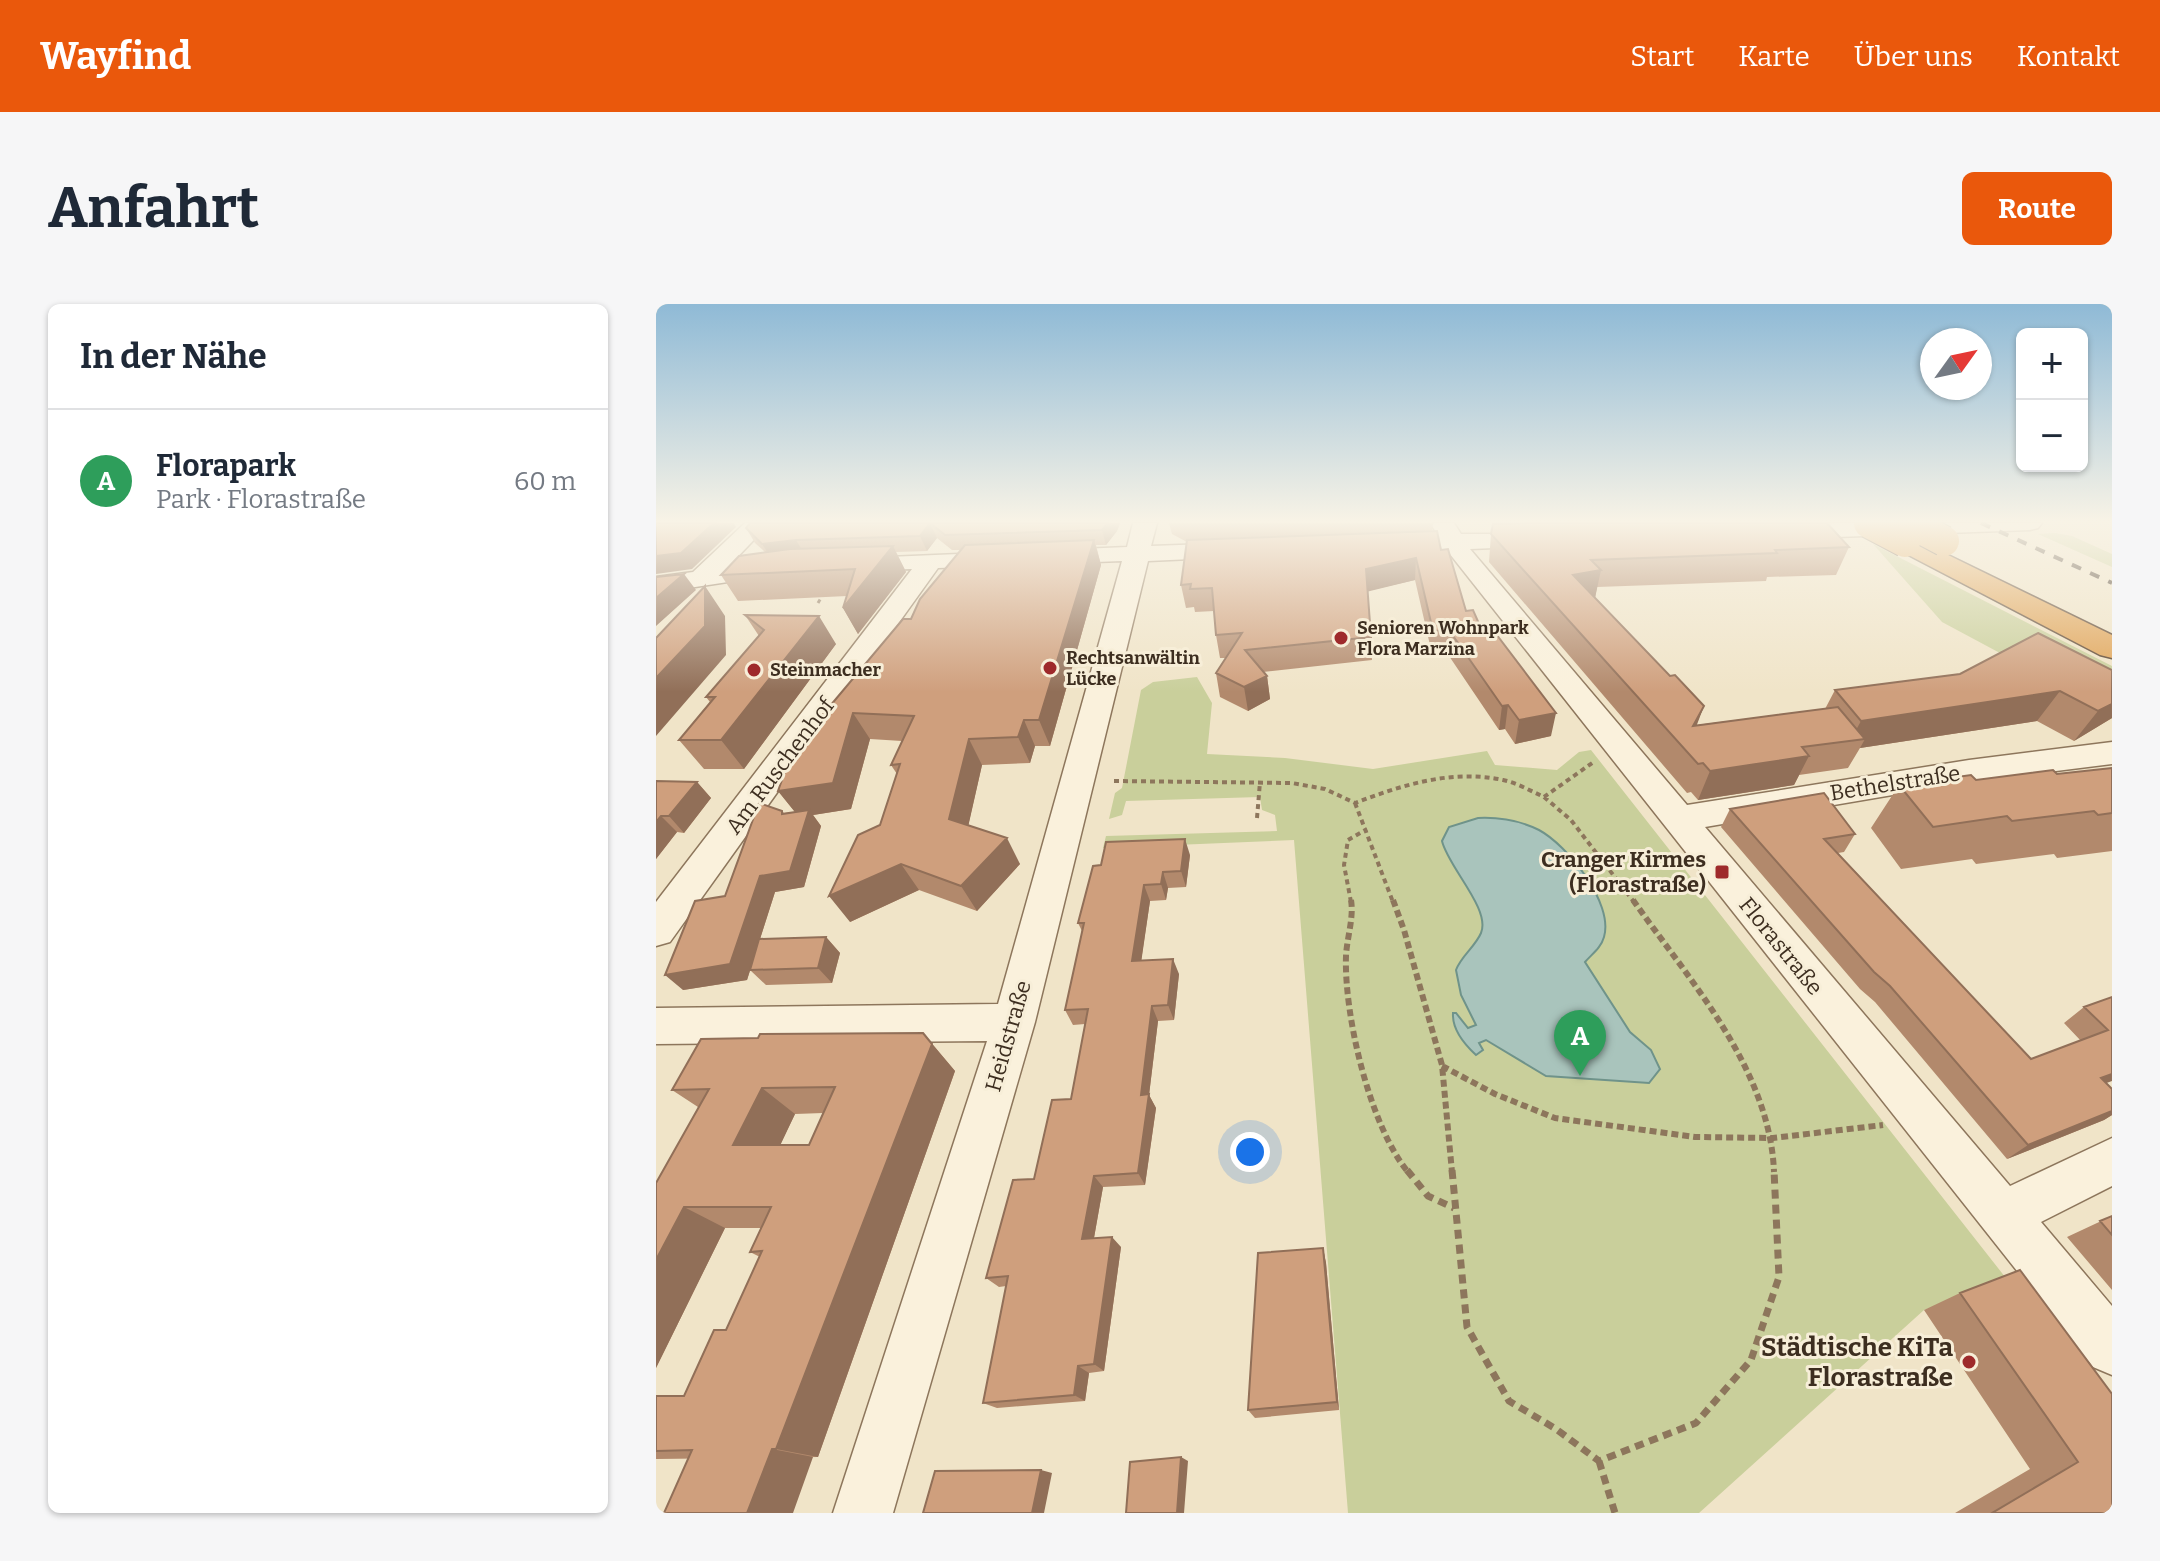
<!DOCTYPE html>
<html lang="de">
<head>
<meta charset="utf-8">
<style>
  :root { --surface:#fff; --page:#f6f6f7; --text:#1f2937; --muted:#747a83; --line:#e0e1e3; --accent:#ea580c }
  body { margin:0; font-family:Bitter,serif; background:var(--page); color:var(--text) }
  .controls { position:absolute; right:24px; top:24px; display:grid; overflow:hidden; border-radius:12px; box-shadow:0 2px 6px #0004 }
  .controls button { width:72px; height:72px; display:grid; place-items:center; padding:0; border:0; border-bottom:2px solid var(--line); background:var(--surface); color:var(--text); font:40px sans-serif }
  .compass { position:absolute; left:1264px; top:24px; width:72px; height:72px; border-radius:50%; background:var(--surface); box-shadow:0 2px 6px #0004; rotate:57deg }
  .you { position:absolute; left:594px; top:848px; width:28px; height:28px; margin:-20px; border:6px solid #fff; border-radius:50%; background:#1a73e8; box-shadow:0 0 0 12px #1a73e833 }
  .badge { display:grid; place-items:center; width:52px; height:52px; border-radius:50%; background:var(--accent); color:#fff; font-size:26px; font-weight:700 }
  .pin { position:absolute; translate:-50% -66px; filter:drop-shadow(0 2px 4px #0008) }
  .pin::after { content:''; position:absolute; top:42px; width:28px; height:24px; background:inherit; clip-path:polygon(0 0,100% 0,50% 100%) }
  .list { margin:0; padding:0; list-style:none }
  h2 { display:flex; justify-content:space-between; align-items:center; height:104px; margin:0; padding:0 32px; font-size:34px }
  h2 small { font-size:26px; font-weight:400; color:var(--muted) }
  .list li { display:grid; grid-template-columns:52px 1fr auto; gap:24px; align-items:center; box-sizing:border-box; height:144px; padding:0 32px; border-top:2px solid var(--line) }
  .list b { display:block; font-size:30px; white-space:nowrap }
  .list p { margin:0; font-size:26px; white-space:nowrap; color:var(--muted) }
  .list em { font-size:26px; font-style:normal; color:var(--muted) }
  .map { position:relative; flex:none; width:1456px; height:1209px; overflow:hidden; border-radius:12px }
  header { display:flex; align-items:center; gap:48px; box-sizing:border-box; height:112px; padding:0 40px; background:var(--accent); color:#fff }
  header strong { font-size:38px }
  nav { display:flex; gap:44px; margin-inline-start:auto; font-size:28px }
  .intro { display:flex; align-items:center; justify-content:space-between; box-sizing:border-box; height:192px; padding:0 48px }
  h1 { margin:0; font-size:56px }
  .button { padding:20px 36px; border-radius:12px; background:var(--accent); color:#fff; font-size:28px; font-weight:700 }
  main { display:flex; gap:48px; padding:0 48px }
  aside { flex:1; background:var(--surface); border-radius:12px; box-shadow:0 2px 6px #0004 }
  .map>svg:first-child { display:block }
</style>
</head>
<body>
<header>
<strong>Wayfind</strong>
<nav><a>Start</a><a>Karte</a><a>Über uns</a><a>Kontakt</a></nav>
</header>
<div class="intro"><h1>Anfahrt</h1><a class="button">Route</a></div>
<main>
<aside>
<h2>In der Nähe<small></small></h2>
<ul class="list">
<li><span class="badge" style="background:#2e9e5b">A</span><div><b>Florapark</b><p>Park · Florastraße</p></div><em>60 m</em></li>
</ul>
</aside>
<div class="map">
<svg width="1456" height="1209" viewBox="0 0 1456 1209">
  <rect width="100%" height="100%" fill="#f0e4c8"/>
  <path fill="#c9cf9b" d="M1399 229 1416 232 1456 250V263L1382 230Z
    M1217 240 1456 362V409L1286 318Z
    M541 373 556 399 551 450 629 454 717 465 831 447 839 461 901 466 923 448 935 446 1353 978 1325 984 1268 1006 1043 1209H692L638 536 447 544 450 532 621 527 619 511 606 506 604 493 470 497 466 511 453 515 459 489 466 484 485 386 497 378Z"/>
  <path fill="#a9c4bc" stroke="#6f938a" stroke-width="2" d="M822 514C844 513 863 516 883 526 911 541 958 599 948 633 945 644 936 650 929 658L974 728 995 746 1004 765 993 779 890 772 830 736 823 739 827 746 820 751C808 740 796 725 797 709H800L812 724 820 721 805 691 800 666C805 652 819 643 825 629 835 605 792 563 786 537L793 523Z"/>
  <g fill="none" stroke-linecap="round" stroke-linejoin="round">
    <defs>
      <path id="minor" d="M89 219H114L71 264 116 257 125 260 129 265 125 270 0 289V273L37 268Z
        M477 219H501L495 242 580 239 589 241 592 246 589 251 580 253 492 257 379 718 237 1209H177L331 737 0 740V704L342 700 466 257 282 264 14 638 0 642V598L256 265 193 267 184 265 181 260 184 255 471 243Z
        M778 219H798L805 230H895L899 235 895 240 887 242 814 245 1031 501 1313 456 1456 438V460L1313 478 1049 523 1354 882 1456 834V882L1385 918 1456 1002V1071L1437 1063 790 245 733 247 724 245 721 240 724 235 782 231 776 222Z
        M1183 219H1386L1382 224 1374 226 1125 235 1117 233 1113 228 1117 223 1125 221Z"/>
      <path id="motorway" d="M1249 230 1456 331V354L1444 351 1239 244 1235 238 1239 232Z"/>
    </defs>
    <use href="#minor" stroke="#8d765c" stroke-width="3"/>
    <use href="#motorway" stroke="#5b4430" stroke-width="3"/>
    <path stroke="#8d765c" stroke-width="3" stroke-dasharray="4 3" stroke-linecap="butt" d="M162 299 165 294"/>
    <path stroke="#8d765c" stroke-width="4" stroke-dasharray="5 4" stroke-linecap="butt" d="M458 477 636 479 669 485 699 499C746 481 796 465 847 476 861 479 875 487 888 493L939 457
      M888 493 915 516 978 598
      M699 499 737 598
      M601 514 604 478
      M695 598 688 561 692 536 711 525"/>
    <path stroke="#8d765c" stroke-width="6" stroke-dasharray="7 4" stroke-linecap="butt" d="M695 596C698 614 691 633 690 652 688 712 714 822 752 868
      M737 596 748 626 786 761 796 868
      M977 596C1034 677 1114 765 1118 868
      M786 762 839 790 899 814 1039 833 1117 834 1227 821"/>
    <path stroke="#8d765c" stroke-width="7" stroke-dasharray="9 6" stroke-linecap="butt" d="M751 866 772 892 798 904
      M796 866 811 1023 853 1097 900 1125 943 1157 1040 1119 1095 1056 1123 973 1118 866
      M943 1157 959 1209"/>
    <use href="#minor" fill="#faf1dc" fill-rule="evenodd"/>
    <use href="#motorway" fill="#e0a458" fill-rule="evenodd"/>
    <path stroke="#3d2e20" stroke-width="4" stroke-dasharray="10 10" stroke-linecap="butt" d="M1325 219 1456 279"/>
    <defs>
      <path id="motorway-bridge" d="M1213 219 1249 238
        M1254 219 1288 237"/>
    </defs>
    <use href="#motorway-bridge" stroke="#5b4430" stroke-width="32" stroke-linecap="butt"/>
    <use href="#motorway-bridge" stroke="#e0a458" stroke-width="30"/>
  </g>
  <path fill="#b2896c" fill-rule="evenodd" d="M94 219H464L461 227 450 241H440L445 261 394 442H379L374 459 326 461 312 522 364 560 321 607 263 586 194 618 241 470 235 461 246 437 214 435 195 505 157 511 165 522 148 583 119 588 104 635 170 633 184 649 176 679 110 681 94 666 96 660 91 676 27 686 69 592 126 507 128 509 139 508 122 487 148 433 255 315 305 246H296L281 234 271 247 240 248 250 268 202 330 187 304 191 292 82 297 65 271 109 248 99 239 90 224Z
    M513 219H777L776 227 810 307 824 322 895 432 859 440 849 425 843 426 791 349 776 350 759 276 711 287 715 333 716 356 607 368 611 372 614 395 592 407 564 393 560 369 570 354H564L560 331 558 307 539 308 538 303 530 304 525 281 531 238 516 230Z
    M838 219H1171L1193 243 1180 271 1111 273 1110 277 941 283 939 294 1014 372 1048 402 1040 421 1169 405 1179 386 1456 366V414L1418 437 1381 417 1204 444 1192 464 1143 471 1138 481 1042 496 1035 488 1031 489 833 258 835 230Z
    M89 311 180 340 88 465H48L23 436 54 398 50 393 103 332Z
    M1456 464V547L1401 554 1398 550 1320 560 1316 555 1245 565 1215 524 1243 481 1401 470Z
    M0 477 41 478 55 494 28 529 21 528 0 555Z
    M1074 505 1199 530 1188 548 1182 549 1375 755 1425 737 1408 719 1428 703 1456 693 1450 779 1456 785V811L1448 816 1351 855 1219 698 1204 685 1065 523Z
    M534 551 530 583 512 584 510 596 494 597 485 657 523 670 518 716 502 717 493 791 500 804 489 881 447 883 438 934 465 943 448 1067 433 1069 429 1097 341 1104 327 1099 350 982 343 983 330 974 378 875 415 795 429 720 417 721 409 706 426 627 422 619Z
    M267 729 299 767 162 1153 0 1155V1092H28L70 1026 104 953 94 948 105 924H69L0 1064 42 803 16 786ZM167 809 153 841H124L139 810Z
    M1456 912V986L1411 933Z
    M667 944 670 959 683 1106 599 1114 592 1106Z
    M1304 989 1456 1090V1209H1299L1374 1165 1268 1006Z"/>
  <path fill="#916f58" d="M58 219H78L80 223 36 265 0 270V252Z
    M274 219 281 234 271 247 264 232Z
    M452 219H464L461 227 450 241 446 226Z
    M140 236 149 251 116 255 106 240Z
    M438 236 445 261 394 442 383 416Z
    M237 242 250 268 202 330 187 304Z
    M760 254 759 276 710 288V265Z
    M945 266 939 294 917 271Z
    M28 270 40 286 0 322V294Z
    M49 282 69 312 70 351 0 432V374Z
    M163 312 180 340 88 465 65 436Z
    M611 372 614 395 592 407 588 383Z
    M1404 387 1381 417 1204 444 1209 435 1194 437 1205 417Z
    M1456 400V414L1418 437 1442 407Z
    M852 401 849 425 843 426 846 402Z
    M1048 402 1037 431V422Z
    M197 409 214 435 195 505 157 511 165 522 148 583 119 588 91 676 27 686 9 671 104 572 143 513 122 487Z
    M900 409 895 432 859 440 863 416Z
    M368 416 379 442 374 459 362 433Z
    M313 435 326 461 308 541 293 515Z
    M1153 452 1138 481 1042 496 1054 467Z
    M41 478 55 494 28 529 13 512Z
    M5 512 21 528 0 555V518Z
    M351 534 364 560 321 607 305 582Z
    M529 535 534 551 530 583 525 567Z
    M245 560 263 586 194 618 173 592Z
    M507 568 512 584 510 596 505 580Z
    M488 581 494 597 483 673 476 657Z
    M170 633 184 649 176 679 162 664Z
    M517 655 523 670 518 716 512 701Z
    M496 702 502 717 493 791 500 804 489 881 482 869 485 791Z
    M267 729 299 767 162 1153 120 1145Z
    M1456 770V777L1423 789 1445 774Z
    M106 784 139 810 113 865 77 841Z
    M1456 807V811L1448 816 1351 855 1372 841Z
    M438 872 447 883 436 945 426 935Z
    M28 903 69 924 0 1064V956Z
    M456 933 465 943 448 1067 438 1060Z
    M667 944 670 959 683 1106 681 1098Z
    M422 1062 433 1069 429 1097 418 1091Z
    M116 1145 157 1153 137 1209H91Z
    M525 1153 532 1157 528 1209H521Z
    M385 1166 396 1169 388 1209H376Z"/>
  <path fill="#cf9f7d" stroke="#916f58" stroke-width="2" fill-rule="evenodd" d="M0 219H58L25 249 0 252Z
    M94 219H452L446 226 289 231 274 219 264 232 140 236 106 240 90 224Z
    M872 219H1171L1193 243 1119 246 1121 249 935 256 945 266 917 271 1014 372 1019 371 1048 402 1037 422 1182 403 1209 435 1146 443 1153 452 1054 467 1047 459 1042 460 835 230 837 220Z
    M781 227 785 246 792 245 810 307 817 306 824 322H834L900 409 863 416 852 401 846 402 793 326 777 327 760 254 710 265 715 333 589 346 611 372 588 383 560 369 586 329 560 331 556 284 534 285 535 280 525 281 531 236Z
    M438 236 383 416H368L362 433 313 435 293 515 351 534 305 582 245 560 173 592 202 531 224 521 244 460 235 461 258 412 197 409 177 479 122 487 141 434 148 433 247 315H255L264 295 309 241Z
    M237 242 187 304 199 265 65 271 83 252 134 245Z
    M28 270 0 294V273Z
    M49 282V322L0 374V334Z
    M89 311 163 312 65 436H23L59 393H50L108 326Z
    M1382 329 1456 366V400L1442 407 1404 387 1205 417 1179 386 1304 370Z
    M1456 464V509L1442 511 1438 507 1356 517 1351 512 1277 523 1243 481 1315 471 1320 476 1397 466 1401 470Z
    M0 477 41 478 13 512H5L0 518Z
    M1168 489 1199 530 1168 535 1375 755 1452 726 1428 703 1456 693V770L1445 774 1456 785V807L1372 841 1234 682 1218 668 1074 505Z
    M103 499 126 507V510L153 506 134 567 104 572 74 660 9 671 39 597 69 592Z
    M529 535 525 567 507 568 505 580 488 581 476 657 517 655 512 701 496 702 485 791 493 790 482 869 438 872 426 935 456 933 438 1060 422 1062 418 1091 327 1099 352 972 330 974 357 876 378 875 396 796 415 795 432 705 409 706 428 619H422L437 562 445 561 450 538Z
    M170 633 162 664 94 666 103 635Z
    M267 729 276 740 120 1145H116L91 1209H8L36 1146 0 1147V1092H28L58 1026H70L106 947 94 948 115 903H28L0 956V879L53 785 16 786 45 735 102 734 104 730ZM179 783 153 841H77L106 784Z
    M1456 912V931L1444 917Z
    M667 944 681 1098 592 1106 602 949Z
    M1364 966 1456 1090V1209H1336L1422 1158 1304 989Z
    M525 1153 521 1209H470L474 1158Z
    M385 1166 376 1209H267L279 1167Z"/>
  <linearGradient id="sky" x2="0" y2="1"><stop stop-color="#8fbad6"/><stop offset="0.56" stop-color="#f8f3e6"/><stop offset="1" stop-color="#f8f3e6" stop-opacity="0"/></linearGradient>
  <rect width="1456" height="388" fill="url(#sky)"/>
  <g fill="#9e2a2b" stroke="#f7eed8" stroke-width="3">
    <circle cx="685" cy="334" r="8"/>
    <circle cx="394" cy="364" r="8"/>
    <circle cx="98" cy="366" r="8"/>
    <rect x="1058" y="560" width="16" height="16" rx="4"/>
    <circle cx="1313" cy="1058" r="8"/>
  </g>
  <g text-anchor="middle" dominant-baseline="central" stroke-width="6" stroke-linejoin="round" paint-order="stroke">
    <g font-size="18" font-weight="bold" fill="#3d2e20" stroke="#f7eed8" text-anchor="start">
      <text x="701" y="324">Senioren Wohnpark<tspan x="701" dy="21">Flora Marzina</tspan></text>
      <text x="410" y="354">Rechtsanwältin<tspan x="410" dy="21">Lücke</tspan></text>
      <text x="114" y="366">Steinmacher</text>
    </g>
    <g font-size="22" fill="#3d2e20" stroke="#f7eed8">
      <text transform="translate(124 462) rotate(-53)">Am Ruschenhof</text>
      <text transform="translate(1239 479) rotate(-9)">Bethelstraße</text>
      <text transform="translate(1125 642) rotate(51)">Florastraße</text>
      <text transform="translate(352 732) rotate(-74)">Heidstraße</text>
    </g>
    <g font-size="22" font-weight="bold" fill="#3d2e20" stroke="#f7eed8" text-anchor="end">
      <text x="1050" y="555">Cranger Kirmes<tspan x="1050" dy="25">(Florastraße)</tspan></text>
    </g>
    <g font-size="26" font-weight="bold" fill="#3d2e20" stroke="#f7eed8" text-anchor="end">
      <text x="1297" y="1043">Städtische KiTa<tspan x="1297" dy="30">Florastraße</tspan></text>
    </g>
  </g>
</svg>
<div class="controls">
<button>+</button>
<button>−</button>
</div>
<svg class="compass" viewBox="-18 -18 36 36"><path d="M0-13l5 13h-10z" fill="#e53935"/><path d="M0 13l5-13h-10z" fill="#747a83"/></svg>
<div class="you"></div>
<div class="pin badge" style="left:924px;top:772px;background:#2e9e5b">A</div>
</div>
</main>
</body>
</html>
